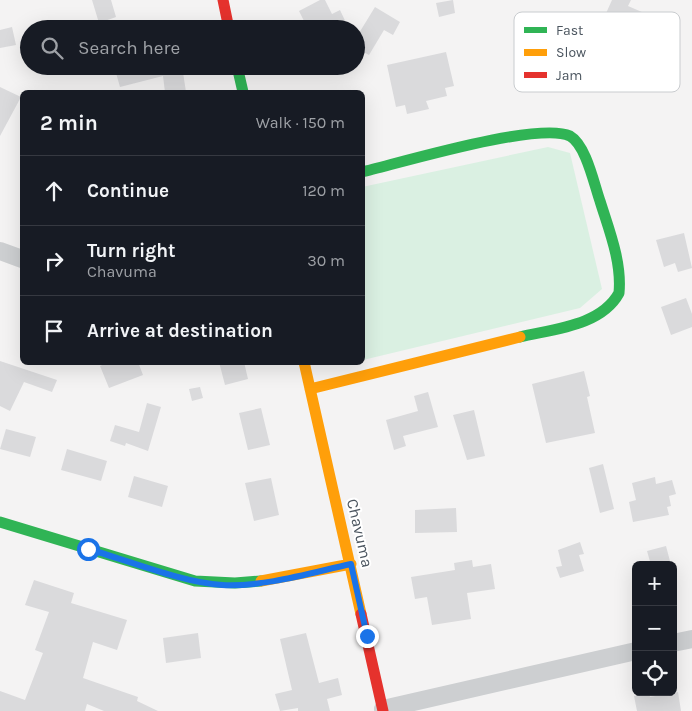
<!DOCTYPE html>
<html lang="en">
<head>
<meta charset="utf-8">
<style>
  :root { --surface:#171b24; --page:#242831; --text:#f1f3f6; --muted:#9ea1a6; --line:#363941 }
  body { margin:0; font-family:Karla,sans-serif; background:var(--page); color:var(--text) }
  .controls { position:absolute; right:15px; bottom:15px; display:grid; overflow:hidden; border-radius:8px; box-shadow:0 5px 20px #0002 }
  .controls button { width:45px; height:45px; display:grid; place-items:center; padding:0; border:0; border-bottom:1px solid var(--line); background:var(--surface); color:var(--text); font:25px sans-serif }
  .stop { position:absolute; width:15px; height:15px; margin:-11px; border:4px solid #1a73e8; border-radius:50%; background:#fff }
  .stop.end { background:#1a73e8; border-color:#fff; box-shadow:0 1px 5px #0008 }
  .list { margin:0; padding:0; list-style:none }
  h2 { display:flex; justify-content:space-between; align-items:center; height:65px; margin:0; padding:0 20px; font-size:21px }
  h2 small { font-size:16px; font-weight:400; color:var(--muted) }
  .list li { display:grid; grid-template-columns:32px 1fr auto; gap:15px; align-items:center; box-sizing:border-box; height:70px; padding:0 20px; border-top:1px solid var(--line) }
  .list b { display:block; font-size:19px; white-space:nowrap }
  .list p { margin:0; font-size:16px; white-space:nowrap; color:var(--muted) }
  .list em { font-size:16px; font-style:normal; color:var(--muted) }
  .icon { flex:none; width:28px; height:28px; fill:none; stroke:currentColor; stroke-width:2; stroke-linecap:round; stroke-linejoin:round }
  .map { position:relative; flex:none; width:692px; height:711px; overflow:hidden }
  .search { position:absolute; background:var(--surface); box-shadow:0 5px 20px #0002; left:20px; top:20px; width:345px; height:55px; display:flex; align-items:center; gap:12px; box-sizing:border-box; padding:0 18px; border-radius:28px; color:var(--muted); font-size:19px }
  .panel { position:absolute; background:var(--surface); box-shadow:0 5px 20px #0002; left:20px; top:90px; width:345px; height:275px; border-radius:8px }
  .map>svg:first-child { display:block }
</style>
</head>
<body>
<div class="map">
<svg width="692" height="711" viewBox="0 0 692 711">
  <rect width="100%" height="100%" fill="#f4f3f3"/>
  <path fill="#daf0e2" d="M548 147 570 153 602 289 580 308 363 360 362 187Z"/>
  <path fill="#dadadc" d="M92 0H111L116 17 99 23Z
    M320 0H325L332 14 340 10 349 29H308L299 11Z
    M453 0 455 13 439 17 436 3Z
    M612 0H631L628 6 658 19 654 28 665 33 651 64 636 57 639 49 613 38 609 47 594 40Z
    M375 7 400 22 393 35 384 30 369 55 356 48V38Z
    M12 27 16 45 0 48V30Z
    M446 52 454 86 445 88 447 96 426 101 429 109 407 114 405 105 396 107 387 65Z
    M114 66H182L186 92H165L163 76 120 87Z
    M0 87 21 97 0 136Z
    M684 233 692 268 678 272 675 263 664 267 656 240Z
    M686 298 692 314V327L671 335 661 307Z
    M0 361 57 380 52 392 24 382 10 411 0 406Z
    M109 362H138L143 375 109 388 100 366Z
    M219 362H244L248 379 225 385Z
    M584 371 590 396 587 397 595 433 546 443 532 384Z
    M200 387 203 398 192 401 189 389Z
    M428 392 438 427 403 436 406 446 394 450 386 420 418 411 414 396Z
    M147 403 161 407 148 451 126 443 125 446 110 441 115 425 139 432Z
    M261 408 270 445 248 450 239 413Z
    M474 410 485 456 467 460 453 415Z
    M6 429 36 437 30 457 0 449Z
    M67 449 107 461 101 481 61 470Z
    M603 464 614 509 600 513 589 468Z
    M134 476 168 486 162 507 128 497Z
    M655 477 656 484 672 480 676 494 669 496 671 506 667 507 669 515 633 522 629 502 636 500 632 483Z
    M271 478 279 515 254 521 245 483Z
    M456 508 457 532 415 533V510Z
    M580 542 584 554 579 555 584 571 560 578 556 567 562 566 558 550Z
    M666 546 671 565H651L647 551Z
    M472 560 473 567 491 564 495 589 467 593 471 619 432 625 427 597 415 599 411 577 455 570 454 563Z
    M34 580 74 593 71 603 127 620 117 650 93 642 83 678 138 697 137 701 158 711H104L87 704 85 711H0V691L25 700 43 653 35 650 49 612 25 605Z
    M198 633 201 658 166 663 163 638Z
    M306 633 319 683 338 678 342 695 327 699 330 711H298V708L280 711 275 694 292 690 280 639Z
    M678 692 681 711H637L634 696 649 693 650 697Z"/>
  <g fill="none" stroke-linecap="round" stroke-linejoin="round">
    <path stroke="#cdcfd1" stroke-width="18" d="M0 251 22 259
      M673 643 692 639
      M383 709 636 651"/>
    <path stroke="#30b455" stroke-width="11" d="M237 66 243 92
      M362 172C400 163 539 121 570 136 586 145 594 184 600 201 609 230 622 262 619 293 601 326 553 329 520 337
      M0 522 195 581 235 583 261 581"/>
    <path stroke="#ff9f0a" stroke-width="11" d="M304 362 361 614
      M310 389 520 337
      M261 581 351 564"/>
    <path stroke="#e5322d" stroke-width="11" d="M223 0 229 29
      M361 614 383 711"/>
  </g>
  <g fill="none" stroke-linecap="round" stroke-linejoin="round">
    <path stroke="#1a73e8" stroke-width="6" d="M88 549C127 560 183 583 222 585 265 587 310 573 351 564L367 636"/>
  </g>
  <g text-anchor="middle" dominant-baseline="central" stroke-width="4" stroke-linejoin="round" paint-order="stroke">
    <g font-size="16" fill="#4b555f" stroke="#fff">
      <text transform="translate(360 533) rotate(77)">Chavuma</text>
    </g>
  </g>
  <rect x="514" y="12" width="166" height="80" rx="8" fill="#fff" stroke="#c9cccf" stroke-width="1"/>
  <rect x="524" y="27" width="23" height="6" fill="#30b455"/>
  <rect x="524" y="49" width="23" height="7" fill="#ff9f0a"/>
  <rect x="524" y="72" width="23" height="6" fill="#e5322d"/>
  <g font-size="14" fill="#4b555f">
    <text x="556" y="35">Fast</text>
    <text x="556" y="57">Slow</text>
    <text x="556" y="80">Jam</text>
  </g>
</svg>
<div class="controls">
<button>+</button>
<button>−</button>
<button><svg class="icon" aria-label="locate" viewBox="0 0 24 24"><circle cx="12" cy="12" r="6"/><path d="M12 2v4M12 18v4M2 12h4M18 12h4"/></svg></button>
</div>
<div class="stop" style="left:88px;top:549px"></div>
<div class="stop end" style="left:367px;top:636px"></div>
<div class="search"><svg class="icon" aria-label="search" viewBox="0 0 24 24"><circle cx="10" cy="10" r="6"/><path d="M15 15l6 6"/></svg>Search here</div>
<section class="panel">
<h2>2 min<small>Walk · 150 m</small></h2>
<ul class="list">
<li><svg class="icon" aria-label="ahead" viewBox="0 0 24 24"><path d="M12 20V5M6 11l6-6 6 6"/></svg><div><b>Continue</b></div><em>120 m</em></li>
<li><svg class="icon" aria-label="right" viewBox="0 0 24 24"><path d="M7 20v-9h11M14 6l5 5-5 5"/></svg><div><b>Turn right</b><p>Chavuma</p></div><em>30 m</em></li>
<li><svg class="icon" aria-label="arrive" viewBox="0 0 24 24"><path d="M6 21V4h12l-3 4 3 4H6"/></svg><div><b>Arrive at destination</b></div></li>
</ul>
</section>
</div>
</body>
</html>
